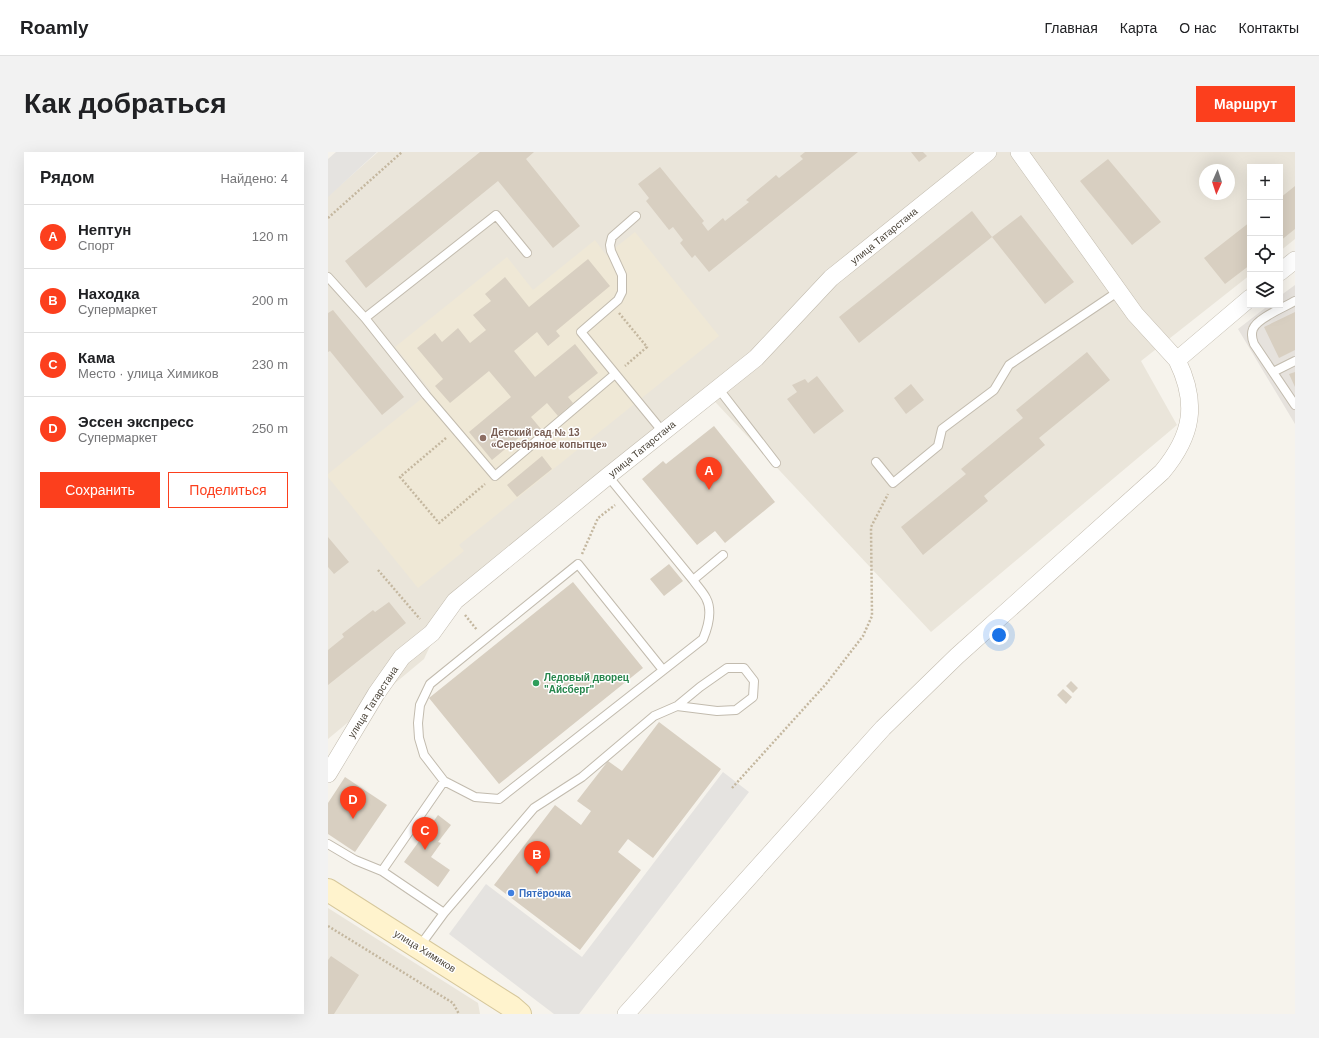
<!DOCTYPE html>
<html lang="ru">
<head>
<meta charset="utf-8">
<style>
  :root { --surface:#fff; --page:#f2f2f2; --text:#202124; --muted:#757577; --line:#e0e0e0; --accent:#fc3f1d }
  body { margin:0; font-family:Arial,sans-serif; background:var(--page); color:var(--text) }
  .controls { position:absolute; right:12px; top:12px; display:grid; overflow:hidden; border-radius:0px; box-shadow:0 4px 16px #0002 }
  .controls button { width:36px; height:36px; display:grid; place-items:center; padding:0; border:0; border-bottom:1px solid var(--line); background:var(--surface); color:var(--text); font:20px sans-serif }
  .compass { position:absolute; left:871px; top:12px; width:36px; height:36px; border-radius:50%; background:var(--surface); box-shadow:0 4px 16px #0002; rotate:183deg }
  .you { position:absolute; left:671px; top:483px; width:14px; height:14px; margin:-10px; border:3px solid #fff; border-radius:50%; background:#1a73e8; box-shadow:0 0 0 6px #1a73e833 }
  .badge { display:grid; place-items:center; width:26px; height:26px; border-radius:50%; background:var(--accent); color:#fff; font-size:13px; font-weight:700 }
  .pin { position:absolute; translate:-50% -33px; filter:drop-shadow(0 1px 2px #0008) }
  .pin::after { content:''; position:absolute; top:21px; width:14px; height:12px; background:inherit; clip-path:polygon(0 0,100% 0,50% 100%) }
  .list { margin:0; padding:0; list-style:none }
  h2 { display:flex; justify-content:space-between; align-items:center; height:52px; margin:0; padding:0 16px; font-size:17px }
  h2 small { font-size:13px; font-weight:400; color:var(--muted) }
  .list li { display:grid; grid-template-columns:26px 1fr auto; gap:12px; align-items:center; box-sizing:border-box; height:64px; padding:0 16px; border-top:1px solid var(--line) }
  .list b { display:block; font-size:15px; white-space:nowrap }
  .list p { margin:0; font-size:13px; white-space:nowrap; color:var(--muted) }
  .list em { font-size:13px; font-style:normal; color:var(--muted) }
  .actions { display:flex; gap:8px; padding:12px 16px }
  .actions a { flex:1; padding:9px 0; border:1px solid var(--accent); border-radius:0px; text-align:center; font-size:14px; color:var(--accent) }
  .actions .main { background:var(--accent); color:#fff }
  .icon { flex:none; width:22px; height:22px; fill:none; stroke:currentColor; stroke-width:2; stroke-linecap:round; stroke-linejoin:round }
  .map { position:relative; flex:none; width:967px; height:862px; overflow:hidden; border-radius:0px }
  header { display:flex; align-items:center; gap:24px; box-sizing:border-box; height:56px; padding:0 20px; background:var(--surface); border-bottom:1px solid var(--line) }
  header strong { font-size:19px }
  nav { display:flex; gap:22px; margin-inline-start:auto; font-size:14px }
  .intro { display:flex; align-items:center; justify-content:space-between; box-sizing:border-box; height:96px; padding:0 24px }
  h1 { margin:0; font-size:28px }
  .button { padding:10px 18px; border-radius:0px; background:var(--accent); color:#fff; font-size:14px; font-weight:700 }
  main { display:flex; gap:24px; padding:0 24px }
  aside { flex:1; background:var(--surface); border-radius:0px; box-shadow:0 4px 16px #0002 }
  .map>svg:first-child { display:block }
</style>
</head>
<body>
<header>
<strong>Roamly</strong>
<nav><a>Главная</a><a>Карта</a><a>О нас</a><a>Контакты</a></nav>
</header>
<div class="intro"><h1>Как добраться</h1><a class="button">Маршрут</a></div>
<main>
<aside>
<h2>Рядом<small>Найдено: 4</small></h2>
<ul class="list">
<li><span class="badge">A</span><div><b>Нептун</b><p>Спорт</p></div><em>120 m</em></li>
<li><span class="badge">B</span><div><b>Находка</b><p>Супермаркет</p></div><em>200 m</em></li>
<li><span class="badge">C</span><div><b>Кама</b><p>Место · улица Химиков</p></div><em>230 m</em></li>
<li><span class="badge">D</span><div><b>Эссен экспресс</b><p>Супермаркет</p></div><em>250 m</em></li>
</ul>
<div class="actions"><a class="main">Сохранить</a><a>Поделиться</a></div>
</aside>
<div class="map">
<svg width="967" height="862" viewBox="0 0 967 862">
  <rect width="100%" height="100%" fill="#f6f3ec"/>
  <path fill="#eae5da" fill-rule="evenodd" d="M50 0H967V87L952 99V15H922V123L813 209 849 273 603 480 376 238 127 440 96 507 0 587V44ZM877 18H901V42H877Z
    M0 756 150 851 152 862H0Z"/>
  <path fill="#e6e2dd" d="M967 133V272L910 177 941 153H952V144Z"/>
  <path fill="#efe8d6" d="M307 80 391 184 131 393 136 399 90 436 0 325V322L103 239 67 195 179 105 205 138 267 88 278 103Z"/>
  <path fill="#e5e3e0" d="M8 0H49L0 45V7Z
    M395 620 421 640 251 862H226L121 782 158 732 254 805Z"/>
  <path fill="#d8cfc1" d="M152 0H206L198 7 252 74 225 96 170 29 38 136 17 109Z
    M477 0H530L381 120 367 103 364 106 352 91 355 88 345 75 341 78 318 49 321 46 310 32 332 15 376 69 374 71 380 79 395 66 397 69 421 50 418 48 448 23 451 26 475 7 472 4Z
    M583 0H595L599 4 591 10Z
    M780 7 833 70 804 93 752 29Z
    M967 34V77L952 89V46Z
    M644 59 664 85 693 63 746 130 717 152 664 85 531 191 511 165Z
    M922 70V113L897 132 876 106Z
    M260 107 282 134 228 179 232 184 220 194 209 180 186 199 207 225 247 192 270 221 240 245 245 251 230 264 219 251 203 265 213 277 198 289 194 283 164 308 141 280 183 245 161 219 122 251 107 234 115 227 89 196 107 181 114 190 130 176 142 191 158 178 145 163 163 149 157 142 177 125 201 155Z
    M5 158 76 245 54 263 2 199 0 200V161Z
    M967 160V198L951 206 936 175Z
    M759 200 782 228 711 286 717 293 656 344 660 349 595 403 573 375 638 322 633 317 695 266 688 258Z
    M967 220V235L961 222Z
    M489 224 516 259 486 282 459 247 469 240 464 233 477 227 480 231Z
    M583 232 596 248 578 262 566 246Z
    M386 274 447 350 397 391 387 379 369 393 314 327 335 309 338 312Z
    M214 304 224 317 189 345 179 333Z
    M0 385 21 410 6 422 0 415Z
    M341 412 355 429 336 444 322 427Z
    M245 430 315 516 171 632 101 546Z
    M61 450 78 471 0 533V498L16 485 14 482 45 458 47 460Z
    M743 529 750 536 745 541 738 534Z
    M735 537 744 545 738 552 729 543Z
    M331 570 393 617 325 706 300 687 290 700 313 718 252 798 166 733 227 653 253 673 263 659 249 649 280 609 294 619Z
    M17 625 59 653 27 700 0 682V651Z
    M110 663 123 673 110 690 113 691 103 705 122 718 110 735 76 710Z
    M3 804 31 823 6 862H0V808Z"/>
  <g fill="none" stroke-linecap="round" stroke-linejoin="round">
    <defs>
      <path id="lane" d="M308 64 284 85 282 93 283 99 294 123V140L290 148 253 180 335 280
        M0 125 37 166 168 63 199 101
        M967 149C957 155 929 166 925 177 923 182 924 187 926 192L967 253
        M37 166 98 243 167 324 287 222
        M945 220 967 209
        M390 236 448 311
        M548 310 565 331 610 294 614 277 666 238 681 213 791 139
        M280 324 365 428 395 403
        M335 518 250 412 102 532 92 553 90 571 91 586 96 603 116 629 147 645 171 647 375 487C380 475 385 459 378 446 375 440 369 434 365 428
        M0 692 27 708 54 719 116 761
        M54 719 116 629
        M91 795 116 761 206 656 254 625 326 564 349 554 389 559 408 558 425 545 426 529 416 516H399L372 535 349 554"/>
      <path id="street" d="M691 0 807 162 849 208 922 146
        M952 120 967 108
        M0 622 48 542 74 505 104 481 127 449 280 324 428 206 503 126 660 0
        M298 862 555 576 629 504 834 320C865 283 870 251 849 208"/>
      <path id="secondary" d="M0 738 184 855 192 862"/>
    </defs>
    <use href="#lane" stroke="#c2bbae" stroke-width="10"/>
    <use href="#street" stroke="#c2bbae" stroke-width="18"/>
    <use href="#secondary" stroke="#d6c79b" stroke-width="24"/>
    <path stroke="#c4b79f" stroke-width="2.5" stroke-dasharray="2 2" stroke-linecap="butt" d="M0 66 74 0
      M291 161 319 195 297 214
      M118 286 72 325 111 371 157 332
      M254 402 270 366 287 353
      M50 418 92 467
      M137 463 149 478
      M404 636 498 532 535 484 544 464 543 375 560 342
      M0 774 125 851 131 862"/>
    <use href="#lane" stroke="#fff" stroke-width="8"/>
    <use href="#street" stroke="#fff" stroke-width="17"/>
    <use href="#secondary" stroke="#fff3cd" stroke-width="22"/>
  </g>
  <circle fill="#8d6e63" stroke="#fff" stroke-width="1.5" cx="155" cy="286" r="4"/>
  <circle fill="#2e9e5b" stroke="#fff" stroke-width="1.5" cx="208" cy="531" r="4"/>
  <circle fill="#3f7fe0" stroke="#fff" stroke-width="1.5" cx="183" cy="741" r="4"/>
  <g text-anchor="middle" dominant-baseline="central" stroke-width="3" stroke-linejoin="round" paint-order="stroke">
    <g font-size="10" fill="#4b4439" stroke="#fff">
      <text transform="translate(556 84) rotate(-39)">улица Татарстана</text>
      <text transform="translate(314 297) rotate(-39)">улица Татарстана</text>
      <text transform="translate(45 550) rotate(-57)">улица Татарстана</text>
      <text transform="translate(97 799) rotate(32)">улица Химиков</text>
    </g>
    <g font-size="10" font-weight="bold" fill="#785e54" stroke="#fff" text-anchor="start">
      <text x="163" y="280">Детский сад № 13<tspan x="163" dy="12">«Серебряное копытце»</tspan></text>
    </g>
    <g font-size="10" font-weight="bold" fill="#27864d" stroke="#fff" text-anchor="start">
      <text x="216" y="525">Ледовый дворец<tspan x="216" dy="12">"Айсберг"</tspan></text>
    </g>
    <g font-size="10" font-weight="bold" fill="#366cbe" stroke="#fff" text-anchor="start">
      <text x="191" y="741">Пятёрочка</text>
    </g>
  </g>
</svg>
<div class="controls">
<button>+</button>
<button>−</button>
<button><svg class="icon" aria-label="locate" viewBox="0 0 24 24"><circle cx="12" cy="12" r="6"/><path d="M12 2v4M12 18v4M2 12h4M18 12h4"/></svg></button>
<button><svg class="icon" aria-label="layers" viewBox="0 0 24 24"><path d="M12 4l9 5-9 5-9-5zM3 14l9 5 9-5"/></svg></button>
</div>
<svg class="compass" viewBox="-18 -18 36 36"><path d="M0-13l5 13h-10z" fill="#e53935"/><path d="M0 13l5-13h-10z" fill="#757577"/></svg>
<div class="you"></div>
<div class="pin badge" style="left:381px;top:338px">A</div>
<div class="pin badge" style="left:209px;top:722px">B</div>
<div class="pin badge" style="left:97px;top:698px">C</div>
<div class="pin badge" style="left:25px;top:667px">D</div>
</div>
</main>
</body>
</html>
